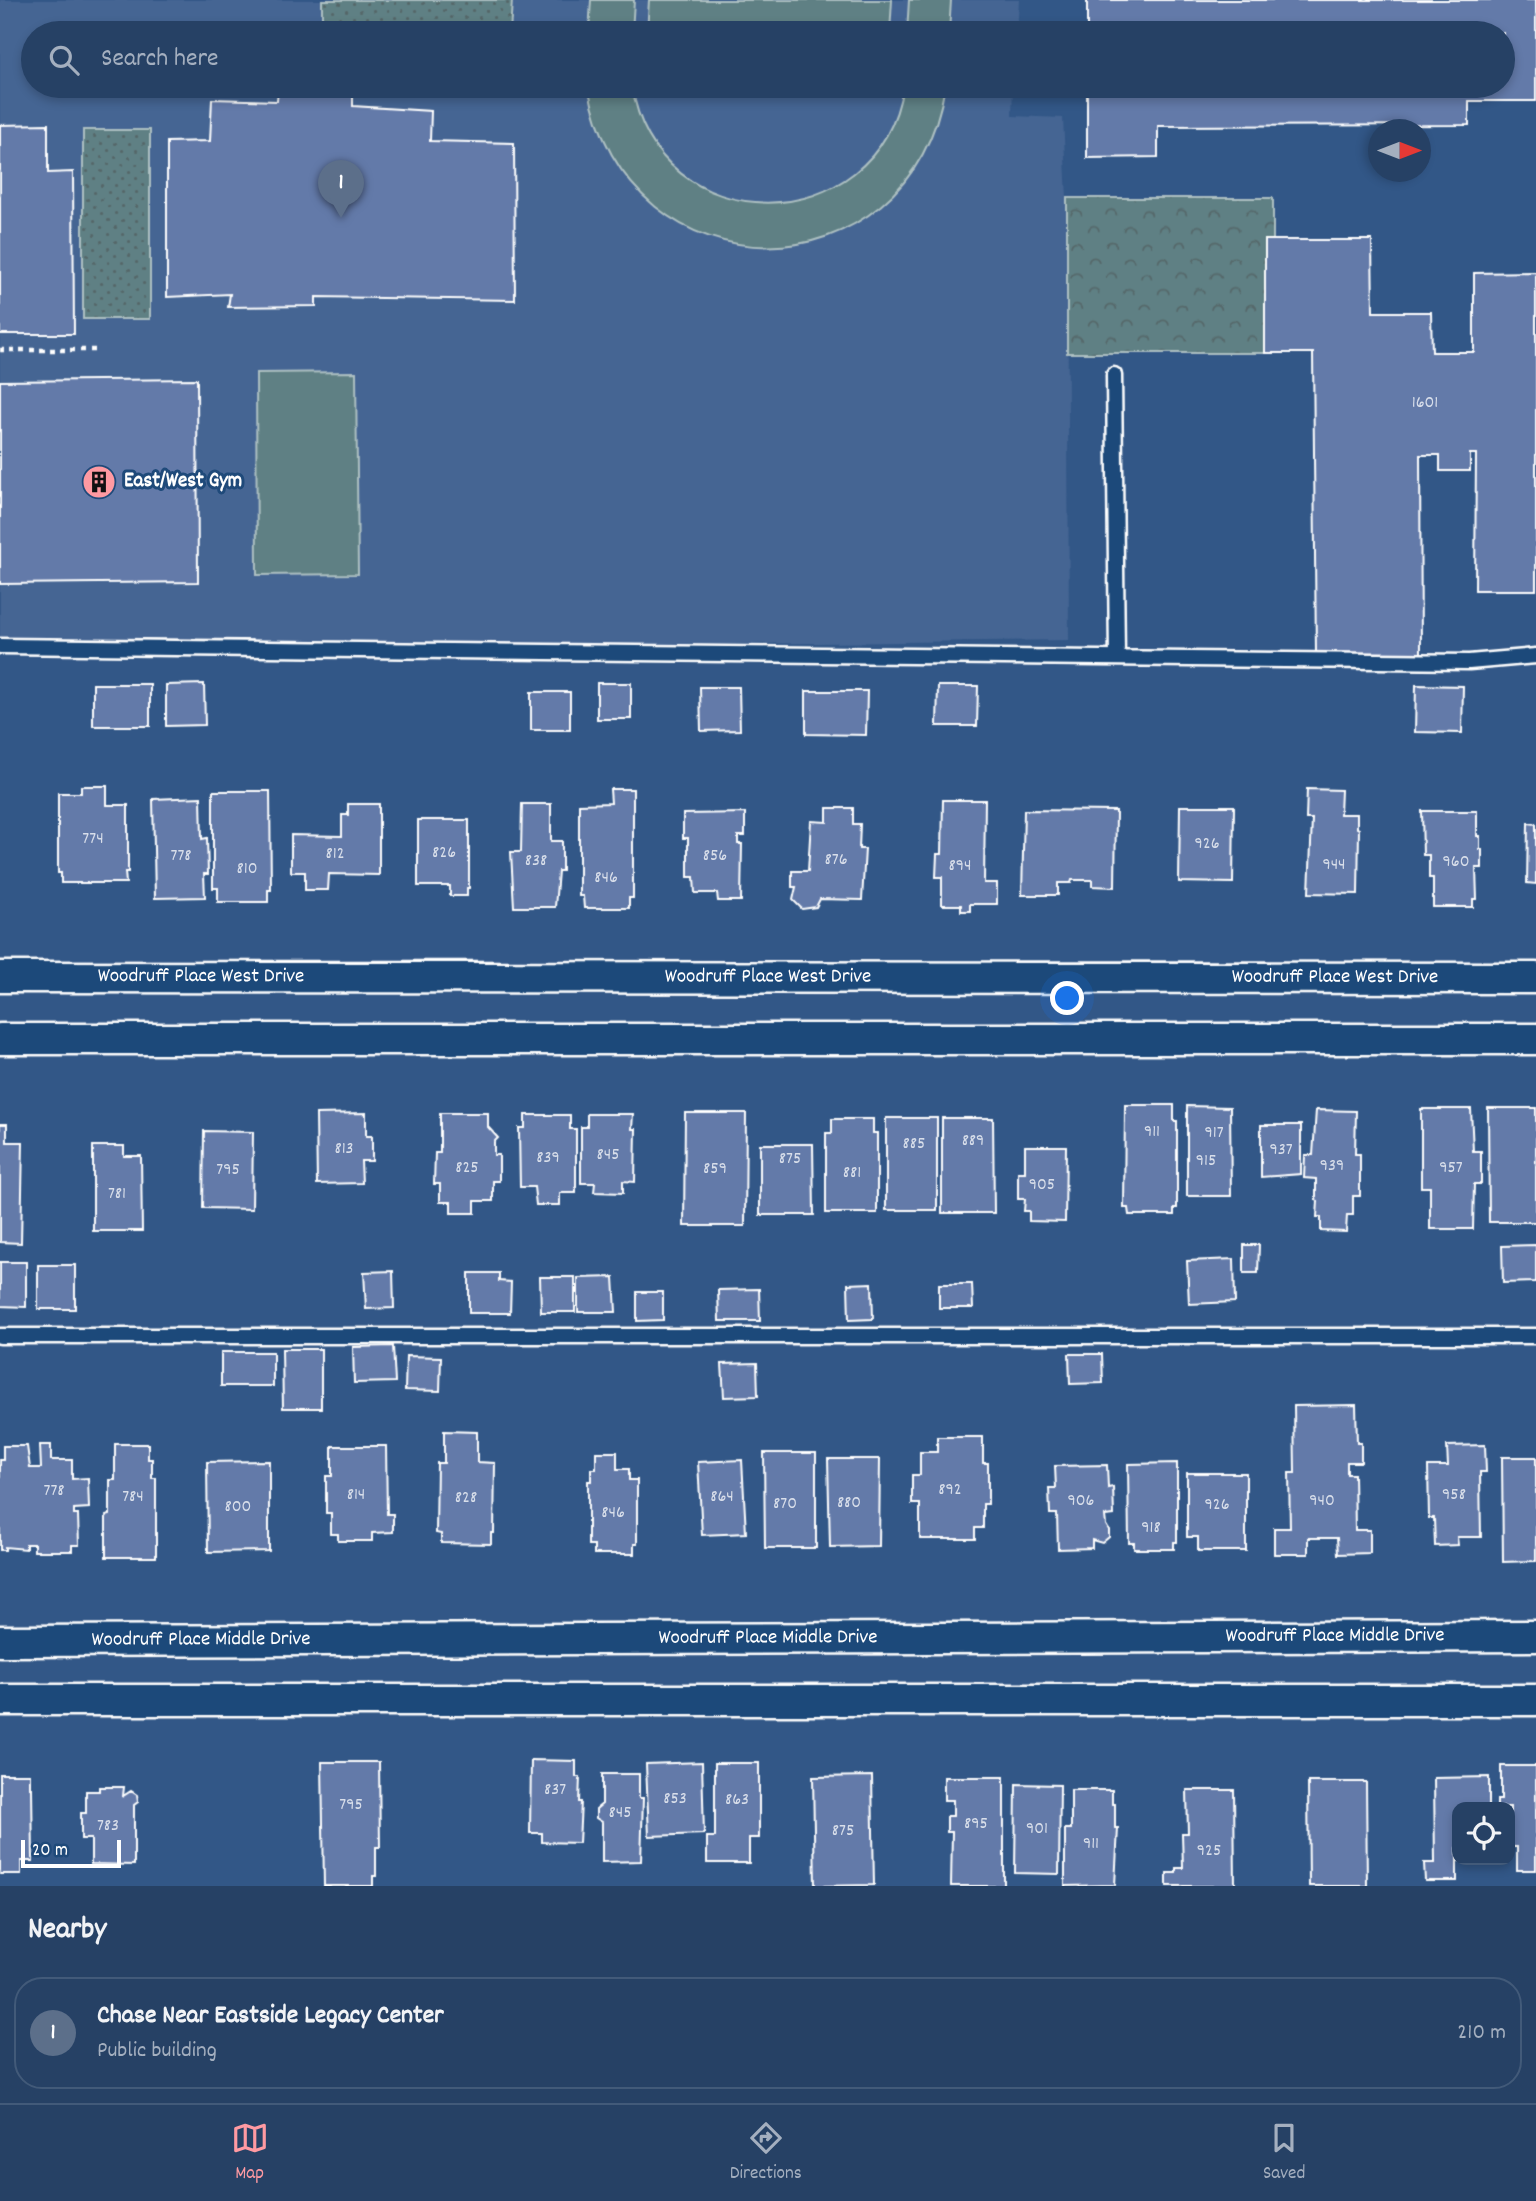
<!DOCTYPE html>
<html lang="en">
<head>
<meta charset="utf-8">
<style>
  :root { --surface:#264165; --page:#324c6e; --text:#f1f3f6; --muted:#a4afbf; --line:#425a79; --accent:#ff9aa2 }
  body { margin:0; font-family:Dekko,sans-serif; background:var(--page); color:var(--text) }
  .controls { position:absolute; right:21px; bottom:21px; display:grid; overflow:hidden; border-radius:14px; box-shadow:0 4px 10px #0003 }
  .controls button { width:63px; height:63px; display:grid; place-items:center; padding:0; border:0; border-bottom:2px solid var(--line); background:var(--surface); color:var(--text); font:35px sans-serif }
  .compass { position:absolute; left:1368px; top:119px; width:63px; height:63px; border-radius:50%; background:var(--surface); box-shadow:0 4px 10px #0003; rotate:90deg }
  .scale { position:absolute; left:21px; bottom:18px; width:100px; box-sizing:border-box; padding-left:7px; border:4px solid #fff; border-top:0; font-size:19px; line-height:24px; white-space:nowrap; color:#fff; -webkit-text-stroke:5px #1f4a7a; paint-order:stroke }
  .you { position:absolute; left:1068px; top:999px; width:24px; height:24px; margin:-18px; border:5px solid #fff; border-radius:50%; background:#1a73e8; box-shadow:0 0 0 10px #1a73e833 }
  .badge { display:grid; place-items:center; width:46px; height:46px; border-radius:50%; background:var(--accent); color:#fff; font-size:23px; font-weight:700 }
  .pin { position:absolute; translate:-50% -58px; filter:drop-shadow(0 2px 4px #0008) }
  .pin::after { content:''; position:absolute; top:37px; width:24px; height:21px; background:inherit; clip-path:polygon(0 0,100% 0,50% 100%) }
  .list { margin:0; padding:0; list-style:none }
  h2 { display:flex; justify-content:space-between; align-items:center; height:91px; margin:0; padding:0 28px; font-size:30px }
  h2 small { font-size:23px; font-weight:400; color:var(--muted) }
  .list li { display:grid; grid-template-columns:46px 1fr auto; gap:21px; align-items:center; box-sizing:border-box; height:112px; margin:0 14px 14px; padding:0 14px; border:2px solid var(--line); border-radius:28px }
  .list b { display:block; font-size:26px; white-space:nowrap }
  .list p { margin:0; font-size:23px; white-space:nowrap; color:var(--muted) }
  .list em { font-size:23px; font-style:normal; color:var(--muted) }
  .icon { flex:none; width:38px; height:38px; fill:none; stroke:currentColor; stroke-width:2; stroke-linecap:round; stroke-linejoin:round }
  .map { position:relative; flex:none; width:1536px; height:1886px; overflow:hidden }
  .search { position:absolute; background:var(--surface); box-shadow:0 4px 10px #0003; left:21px; right:21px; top:21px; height:77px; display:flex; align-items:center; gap:18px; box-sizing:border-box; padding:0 24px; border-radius:38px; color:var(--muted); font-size:26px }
  .sheet { height:217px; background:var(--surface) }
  nav { display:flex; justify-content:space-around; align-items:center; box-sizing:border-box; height:98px; border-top:2px solid var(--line); background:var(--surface); font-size:19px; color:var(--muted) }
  nav a { display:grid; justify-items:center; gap:4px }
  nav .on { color:var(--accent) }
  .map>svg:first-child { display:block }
</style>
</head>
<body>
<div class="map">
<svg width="1536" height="1886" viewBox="0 0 1536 1886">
  <defs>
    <pattern id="grass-dots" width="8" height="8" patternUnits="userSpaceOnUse" patternTransform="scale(1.75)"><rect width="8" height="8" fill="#5e8084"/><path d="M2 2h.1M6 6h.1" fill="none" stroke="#556668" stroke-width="1.8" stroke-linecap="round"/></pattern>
    <pattern id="forest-crowns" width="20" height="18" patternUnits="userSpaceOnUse" patternTransform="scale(1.75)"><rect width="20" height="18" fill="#5e8084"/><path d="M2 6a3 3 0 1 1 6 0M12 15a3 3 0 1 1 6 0" fill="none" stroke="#556668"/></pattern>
  </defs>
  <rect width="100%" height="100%" fill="#325787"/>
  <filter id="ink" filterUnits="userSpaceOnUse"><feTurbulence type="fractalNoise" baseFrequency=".0143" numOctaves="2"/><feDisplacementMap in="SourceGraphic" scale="14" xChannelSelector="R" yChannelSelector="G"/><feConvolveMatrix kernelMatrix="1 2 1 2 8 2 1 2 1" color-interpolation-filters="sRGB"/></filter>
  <g filter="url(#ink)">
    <path fill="#456593" d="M0 0H1019L1017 33H33V86H1013L1012 116 1063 118 1067 198 1069 640 0 653Z"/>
    <path fill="url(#grass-dots)" stroke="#aec0c2" stroke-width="2" d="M322 0H512L510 33H337L336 25 322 28Z
      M83 130H150V319H83Z"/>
    <path fill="url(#forest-crowns)" stroke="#aec0c2" stroke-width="2" d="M1067 198H1273V240L1265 241V353H1067Z"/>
    <path fill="#5e8084" stroke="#aec0c2" stroke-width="2" d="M591 0H634L632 33H589Z
      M649 0H892L890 33H647Z
      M909 0H951L949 33H907Z
      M588 86H632C656 242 879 241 903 86H945C911 299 627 301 588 86Z
      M356 372 358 574 257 575 256 373Z"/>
    <path fill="#637aa9" stroke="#fff" stroke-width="2" d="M1087 0H1536V101H1469V125L1158 126V157L1087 158V86H1503V33H1087Z
      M278 89 353 95V106L431 111 430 141 514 143 515 300 316 297V306L228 307 230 294 167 297V142L210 141 212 99 277 101Z
      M48 124V173L73 172 74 334H0V125Z
      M1265 240H1372L1373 312H1431L1432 352H1474V273L1536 272V590H1475L1476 454H1470V471H1440V455H1420L1421 653 1316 654 1313 353H1265Z
      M197 379 198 582 0 584V381Z
      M597 683H631V719H597Z
      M93 684H150V726H93Z
      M204 684 205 725 166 726V685Z
      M1416 685 1463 686 1462 733 1415 732Z
      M938 686H978L977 726H937Z
      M700 687H739L740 730 701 731Z
      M806 691H867L866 735 806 734Z
      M531 692H570V730H531Z
      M81 786H107V805H128V872H125L126 883H61V873H58V793H81Z
      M610 789H633V898H629V908H584L583 896H579V804L611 803Z
      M1307 789 1341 790 1340 814H1357V828L1359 829 1358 894 1309 893 1312 819H1306Z
      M213 791H270L271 890H268V902H218V888H213Z
      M201 797 202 839 207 838 208 874H204L205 897 155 898 153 799Z
      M943 800H985L984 883H997V904H970V911H961V905H942V877H936L937 854H942Z
      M348 804H379V875L329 874 328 890H305V872H291V835L342 836V815H348Z
      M522 804H551V841H562V871H558L555 907H514L511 852H521Z
      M1180 806H1234L1233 883 1179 882Z
      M827 808H853V824H860L859 849H865L862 900 820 899 816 907 802 909 793 900 796 887H792V871H808L811 821 827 822Z
      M1024 810 1116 811 1115 887 1092 886V880H1072L1071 883H1058V895H1022Z
      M1422 811H1477V836H1480V849H1482V868H1476L1477 899H1473V907H1433V878H1429V855H1423Z
      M745 813V836H738V844H742L741 901H718L717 893H695L694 877H688V838H683V814Z
      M418 820H469V888H467V896H450V886H418Z
      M1528 823 1536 824V884L1527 883Z
      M1125 1105H1174V1121H1177V1208H1174V1215H1129L1128 1208H1124Z
      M1187 1106 1230 1107 1231 1196H1187Z
      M1488 1108H1536V1222H1489Z
      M1421 1109H1471L1473 1151H1481V1184H1474L1473 1229H1430V1187H1421Z
      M1316 1110 1356 1111 1355 1154H1360V1196H1353V1215H1347L1346 1232 1321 1231V1217H1317L1318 1201 1316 1200V1179L1304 1178 1305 1155H1313Z
      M366 1113V1136H372V1161H361L362 1183 317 1184 316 1114Z
      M440 1113H488V1127L498 1138 494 1142V1155H499V1181H493V1201H475V1213H451V1202H440V1184H434L435 1153H440Z
      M685 1113H746L745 1226H684Z
      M587 1114H633L632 1129H636L635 1182 623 1181V1193L594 1192 595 1183H581V1127H587Z
      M525 1115H570V1129H576V1193H560V1205H536L534 1187H520L519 1128H525Z
      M886 1118H937V1210H886Z
      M942 1118H993L994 1213H942Z
      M832 1119H873V1133H877V1213H826V1133H832Z
      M0 1124H7V1142H23L21 1243 0 1242Z
      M1261 1125H1301V1174L1261 1177Z
      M204 1131 253 1132 252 1209 203 1208Z
      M760 1144H813L814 1215H760Z
      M93 1146H124V1156H141L142 1231H93Z
      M1025 1146H1066L1065 1222 1029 1221V1211H1024L1025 1199H1018V1172H1025Z
      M1244 1245H1259L1258 1273H1244Z
      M1536 1245V1282L1503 1283 1502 1246Z
      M1234 1259 1235 1302 1189 1304 1187 1261Z
      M0 1262H26V1307L0 1306Z
      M38 1265H75V1309H38Z
      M393 1271 394 1308 366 1309 364 1272Z
      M469 1273H499V1281L511 1282 510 1313H469Z
      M540 1277H575V1312H541Z
      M614 1277 616 1312H578V1278Z
      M872 1283 873 1319 849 1320 848 1284Z
      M939 1284H972L973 1308H939Z
      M759 1289 760 1321H719L718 1290Z
      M637 1292H663V1320L637 1321Z
      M393 1346 395 1382 354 1383 353 1347Z
      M282 1349H321V1408H283Z
      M221 1352H273V1386H221Z
      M1069 1354H1102L1103 1383 1070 1384Z
      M406 1356 441 1357 440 1391 405 1390Z
      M757 1363 758 1396 724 1397 722 1364Z
      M1356 1405 1357 1443H1361V1462H1347V1474H1354L1355 1530H1370V1553L1338 1554 1337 1538H1308V1554H1274V1528H1290L1289 1473H1295L1294 1406Z
      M444 1431 477 1432V1462L495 1463 494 1533H491V1544L441 1543V1534L436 1533 437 1463H444Z
      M937 1437H983V1463H988V1504H983V1528H975V1539H920V1504H912V1475H920V1452H937Z
      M115 1444H148V1459H152V1478H156V1557H106V1516L110 1515V1480H115Z
      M40 1445H51V1460H72V1479L88 1478 89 1508 74 1509V1515H78L79 1545H72V1551H34V1544H26V1549L5 1547V1550H0V1460H3V1446H27L30 1468H41Z
      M1485 1445 1486 1472H1480L1481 1537H1457L1458 1545 1435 1546 1434 1518H1429L1428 1466H1448L1447 1446Z
      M332 1446H386L387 1514H393V1532L372 1533V1541H338V1534H331V1513H326V1476H332Z
      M596 1452H617V1469H629V1480H637V1544H634V1554H594V1545H588V1481H591V1469H596Z
      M764 1453H816V1548H765Z
      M1502 1457H1536V1561L1503 1562Z
      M828 1459H880L879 1546 830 1547Z
      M742 1460 746 1533 702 1535 698 1462Z
      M269 1461V1551L208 1552 207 1462Z
      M1177 1463V1542H1174V1549H1134V1543H1129L1128 1464Z
      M1107 1465 1108 1488 1113 1487 1114 1515 1105 1516 1106 1525 1109 1530V1537L1102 1543 1092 1540V1548L1058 1549 1057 1514H1050L1049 1488H1056L1055 1466Z
      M1187 1473H1246V1551H1198V1537H1187Z
      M531 1760 576 1761V1777H580L579 1802H581L579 1843 542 1842V1833H530Z
      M322 1762H379L380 1847H376V1876H373V1886H324Z
      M702 1762 704 1834 649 1836 646 1764Z
      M715 1763H759V1838H749V1863H707V1837H715Z
      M1501 1766H1536V1870H1517V1847H1510V1807H1497V1800H1501Z
      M0 1774H30V1788H32L33 1861H21V1874H0Z
      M602 1774H639V1798H643L641 1861 602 1862V1822L596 1818V1809L602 1804Z
      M872 1776 874 1885 815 1886 813 1777Z
      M944 1777H1004V1886H951L952 1832H947V1816H953V1800H944Z
      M1489 1777V1807H1457V1860H1490L1457 1861V1881H1425L1424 1863H1435L1434 1778Z
      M1308 1782H1366L1367 1886H1309Z
      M1016 1784 1060 1785 1059 1874 1015 1873Z
      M99 1787H124L123 1796 131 1791 137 1795 138 1802 134 1805V1865L91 1864V1839H81V1813H86V1791H99Z
      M1071 1790H1112V1804H1115V1828H1118L1115 1885 1065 1886V1829H1071Z
      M1187 1790H1234L1235 1886H1167V1873H1176V1868H1183L1182 1833H1188Z"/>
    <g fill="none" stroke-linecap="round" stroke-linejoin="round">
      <defs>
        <path id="service" d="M1114 375 1117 658
          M0 646 1469 662 1536 656
          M0 1336H1536"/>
        <g id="minor">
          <path id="s1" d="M0 977 1536 978"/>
          <path d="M0 1039H1536"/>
          <path id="s2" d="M0 1641 1536 1636"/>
          <path d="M0 1700H1536"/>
        </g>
      </defs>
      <use href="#service" stroke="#fff" stroke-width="19"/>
      <use href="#minor" stroke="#fff" stroke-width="35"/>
      <path stroke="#fff" stroke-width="4.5" stroke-dasharray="5 5" stroke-linecap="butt" d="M0 350H97"/>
      <use href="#service" stroke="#1f4a7a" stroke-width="14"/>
      <use href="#minor" stroke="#1f4a7a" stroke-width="30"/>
    </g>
  </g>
  <defs>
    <symbol id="building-disc" viewBox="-11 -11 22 22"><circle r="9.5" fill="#ff9aa2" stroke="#1f4a7a"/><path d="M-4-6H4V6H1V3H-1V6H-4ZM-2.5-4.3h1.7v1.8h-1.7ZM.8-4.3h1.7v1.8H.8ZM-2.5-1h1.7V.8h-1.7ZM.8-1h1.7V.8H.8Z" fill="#111"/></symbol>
  </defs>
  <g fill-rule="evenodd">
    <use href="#building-disc" x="80" y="463" width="38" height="38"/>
  </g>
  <g text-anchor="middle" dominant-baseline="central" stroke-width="6" stroke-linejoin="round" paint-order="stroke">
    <g font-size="18" fill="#d8deea">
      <text x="1425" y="403">1601</text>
      <text x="93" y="839">774</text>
      <text x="1207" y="844">926</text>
      <text x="444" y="853">826</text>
      <text x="335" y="854">812</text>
      <text x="181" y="856">778</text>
      <text x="715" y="856">856</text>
      <text x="836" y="860">876</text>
      <text x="536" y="861">838</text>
      <text x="1456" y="862">960</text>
      <text x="1334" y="865">944</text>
      <text x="960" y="866">894</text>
      <text x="247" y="869">810</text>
      <text x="606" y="878">846</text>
      <text x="1152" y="1132">911</text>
      <text x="1214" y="1133">917</text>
      <text x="973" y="1141">889</text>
      <text x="914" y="1144">885</text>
      <text x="344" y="1149">813</text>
      <text x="1281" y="1150">937</text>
      <text x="608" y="1155">845</text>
      <text x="548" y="1158">839</text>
      <text x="790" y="1159">875</text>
      <text x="1206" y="1161">915</text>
      <text x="1332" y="1166">939</text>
      <text x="467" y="1168">825</text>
      <text x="1451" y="1168">957</text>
      <text x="715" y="1169">859</text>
      <text x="228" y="1170">795</text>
      <text x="852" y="1173">881</text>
      <text x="1042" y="1185">905</text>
      <text x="117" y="1194">781</text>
      <text x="950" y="1490">892</text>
      <text x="54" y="1491">778</text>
      <text x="356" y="1495">814</text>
      <text x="1454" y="1495">958</text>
      <text x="133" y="1497">784</text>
      <text x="722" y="1497">864</text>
      <text x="466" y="1498">828</text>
      <text x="1081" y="1501">906</text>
      <text x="1322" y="1501">940</text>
      <text x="849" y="1503">880</text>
      <text x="785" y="1504">870</text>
      <text x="1217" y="1505">926</text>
      <text x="238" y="1507">800</text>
      <text x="613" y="1513">846</text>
      <text x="1151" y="1528">918</text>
      <text x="555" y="1790">837</text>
      <text x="675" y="1799">853</text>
      <text x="737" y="1800">863</text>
      <text x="351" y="1805">795</text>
      <text x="620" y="1813">845</text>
      <text x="976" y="1824">895</text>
      <text x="108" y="1826">783</text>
      <text x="1037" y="1829">901</text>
      <text x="843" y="1831">875</text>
      <text x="1091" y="1844">911</text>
      <text x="1209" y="1851">925</text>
    </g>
    <g font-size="21" font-weight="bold" fill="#fff" stroke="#1f4a7a" text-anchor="start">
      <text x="124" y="482">East/West Gym</text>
    </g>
    <g font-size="21" fill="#fff" stroke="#1f4a7a">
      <text stroke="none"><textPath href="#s1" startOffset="201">Woodruff Place West Drive</textPath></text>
      <text stroke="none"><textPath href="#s1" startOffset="768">Woodruff Place West Drive</textPath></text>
      <text stroke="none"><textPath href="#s1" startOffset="1335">Woodruff Place West Drive</textPath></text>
      <text stroke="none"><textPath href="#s2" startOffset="1335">Woodruff Place Middle Drive</textPath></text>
      <text stroke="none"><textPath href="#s2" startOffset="768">Woodruff Place Middle Drive</textPath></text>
      <text stroke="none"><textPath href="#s2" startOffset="201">Woodruff Place Middle Drive</textPath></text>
    </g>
  </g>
</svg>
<div class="controls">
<button><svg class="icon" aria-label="locate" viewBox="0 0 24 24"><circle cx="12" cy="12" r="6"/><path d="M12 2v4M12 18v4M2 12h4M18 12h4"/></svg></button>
</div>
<svg class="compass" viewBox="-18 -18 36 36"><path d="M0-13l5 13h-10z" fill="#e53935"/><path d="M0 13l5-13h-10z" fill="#a4afbf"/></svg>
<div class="scale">20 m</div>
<div class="you"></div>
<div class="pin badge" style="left:341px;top:218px;background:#5c6f8a">1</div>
<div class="search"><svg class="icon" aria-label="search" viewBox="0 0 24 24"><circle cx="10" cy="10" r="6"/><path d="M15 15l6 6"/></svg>Search here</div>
</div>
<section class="sheet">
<h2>Nearby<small></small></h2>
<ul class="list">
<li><span class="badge" style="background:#5c6f8a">1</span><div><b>Chase Near Eastside Legacy Center</b><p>Public building</p></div><em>210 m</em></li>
</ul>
</section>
<nav>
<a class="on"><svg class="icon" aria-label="map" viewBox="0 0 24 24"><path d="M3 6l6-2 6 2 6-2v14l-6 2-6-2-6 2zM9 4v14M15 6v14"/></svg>Map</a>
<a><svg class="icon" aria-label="directions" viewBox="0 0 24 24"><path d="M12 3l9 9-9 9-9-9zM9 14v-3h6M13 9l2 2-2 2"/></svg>Directions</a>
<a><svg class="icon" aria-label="saved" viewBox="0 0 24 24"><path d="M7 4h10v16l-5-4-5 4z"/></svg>Saved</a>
</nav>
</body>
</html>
